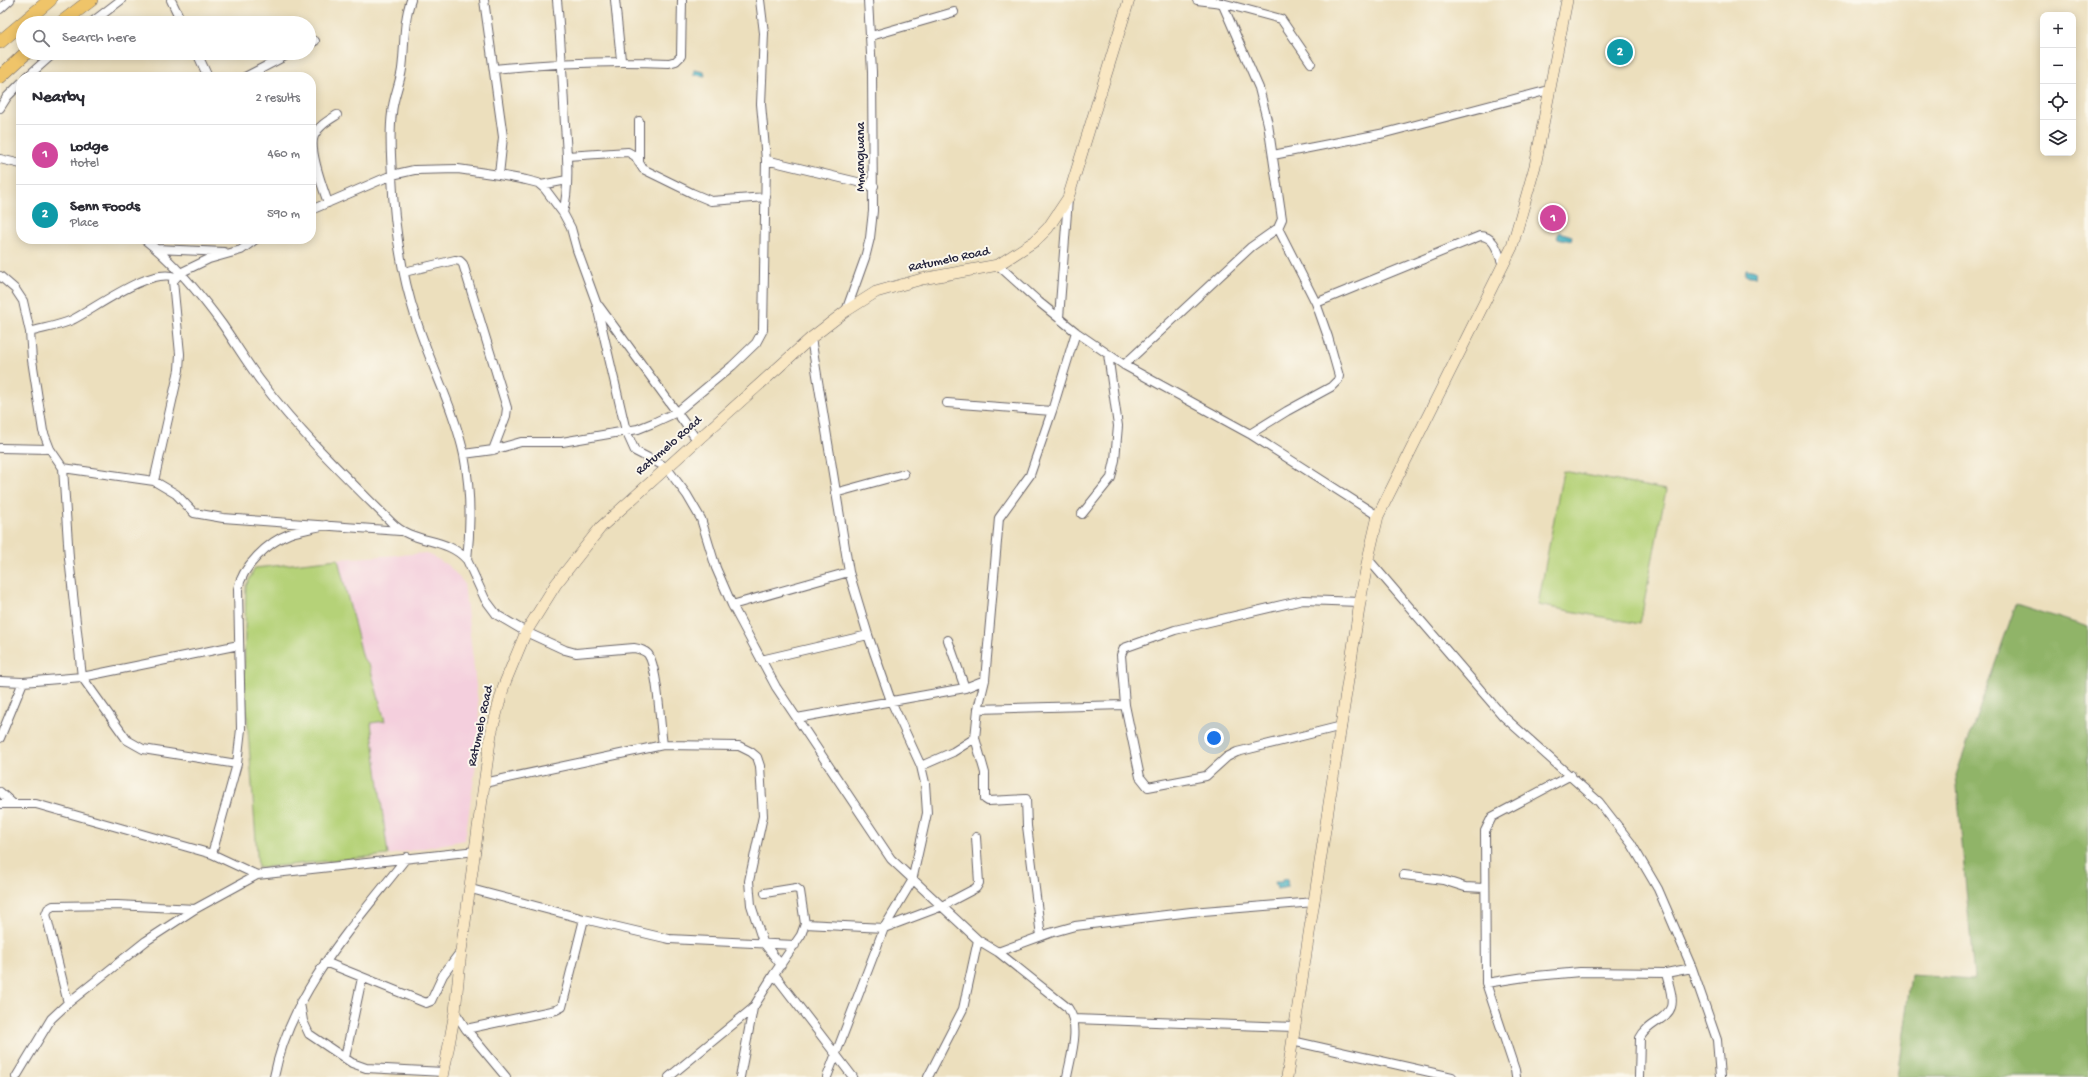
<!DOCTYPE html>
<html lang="en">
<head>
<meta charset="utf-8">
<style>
  :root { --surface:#fff; --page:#f2f2f3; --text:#2b2b33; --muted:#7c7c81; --line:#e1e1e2; --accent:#111827 }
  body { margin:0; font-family:"Gochi Hand",sans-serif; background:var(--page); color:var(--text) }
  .controls { position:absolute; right:12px; top:12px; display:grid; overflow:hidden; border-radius:8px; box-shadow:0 2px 10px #0003 }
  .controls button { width:36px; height:36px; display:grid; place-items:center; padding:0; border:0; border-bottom:1px solid var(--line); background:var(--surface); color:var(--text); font:20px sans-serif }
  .you { position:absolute; left:1214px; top:738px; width:14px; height:14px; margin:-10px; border:3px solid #fff; border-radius:50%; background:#1a73e8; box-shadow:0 0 0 6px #1a73e833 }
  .badge { display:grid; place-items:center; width:26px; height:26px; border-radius:50%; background:var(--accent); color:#fff; font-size:13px; font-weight:700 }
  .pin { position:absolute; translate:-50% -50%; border:2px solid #fff; box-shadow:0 1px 4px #0006 }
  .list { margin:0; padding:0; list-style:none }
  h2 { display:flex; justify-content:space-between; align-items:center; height:52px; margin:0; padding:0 16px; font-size:17px }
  h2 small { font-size:13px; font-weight:400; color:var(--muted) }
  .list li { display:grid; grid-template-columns:26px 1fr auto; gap:12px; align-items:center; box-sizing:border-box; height:60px; padding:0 16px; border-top:1px solid var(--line) }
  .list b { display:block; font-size:15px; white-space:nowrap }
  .list p { margin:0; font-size:13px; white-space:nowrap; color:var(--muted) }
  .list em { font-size:13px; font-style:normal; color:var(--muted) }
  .icon { flex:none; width:22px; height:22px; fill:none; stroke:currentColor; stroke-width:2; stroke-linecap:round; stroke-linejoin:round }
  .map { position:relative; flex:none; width:2088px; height:1077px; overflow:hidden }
  .search { position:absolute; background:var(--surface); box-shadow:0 2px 10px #0003; left:16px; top:16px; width:300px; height:44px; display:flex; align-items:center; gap:10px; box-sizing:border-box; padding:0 14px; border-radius:22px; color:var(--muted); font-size:15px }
  .panel { position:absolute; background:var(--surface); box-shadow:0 2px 10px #0003; left:16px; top:72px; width:300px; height:172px; border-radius:16px }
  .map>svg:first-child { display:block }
</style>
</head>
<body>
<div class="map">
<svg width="2088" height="1077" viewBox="0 0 2088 1077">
  <rect width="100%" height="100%" fill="#fbf7ec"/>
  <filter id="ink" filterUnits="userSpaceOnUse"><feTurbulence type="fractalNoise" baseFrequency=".025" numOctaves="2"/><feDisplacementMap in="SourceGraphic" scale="8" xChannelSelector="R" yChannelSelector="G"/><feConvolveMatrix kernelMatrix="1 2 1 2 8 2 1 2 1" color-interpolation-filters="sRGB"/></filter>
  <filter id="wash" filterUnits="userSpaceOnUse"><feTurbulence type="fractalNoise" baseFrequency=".012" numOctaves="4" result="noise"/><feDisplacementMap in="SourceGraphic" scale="16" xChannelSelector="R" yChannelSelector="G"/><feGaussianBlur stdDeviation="0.9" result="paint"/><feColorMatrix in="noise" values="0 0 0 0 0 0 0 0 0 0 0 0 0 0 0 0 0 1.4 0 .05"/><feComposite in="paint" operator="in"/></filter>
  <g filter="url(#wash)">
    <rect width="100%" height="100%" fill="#ecdfbd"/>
    <path fill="#f4cfdd" d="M427 553 449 566 464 583 481 729 465 840 388 855 371 723 385 721 370 667 363 658 338 559Z"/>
    <path fill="#b5d278" stroke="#6c7a5a" d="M1563 471 1666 490 1640 624 1538 605Z
      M338 559 363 658 370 667 385 721 371 723 388 855 258 868 244 674 246 586 255 568Z"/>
    <path fill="#90b468" stroke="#596b52" d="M2016 604 2088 627V1077H1897L1911 975 1974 979 1956 775Z"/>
    <path fill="#40adbe" stroke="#31687c" d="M694 70 704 72 705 76 693 75Z
      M1559 232 1572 236 1571 241 1557 238Z
      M1746 269 1756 271 1755 277 1745 275Z
      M1287 879 1288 887 1277 889 1275 882H1282V880Z"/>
  </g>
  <g filter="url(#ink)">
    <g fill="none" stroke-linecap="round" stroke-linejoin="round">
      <defs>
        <path id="street" d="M171 0 182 23
          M411 0C403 22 405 46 402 69 400 84 393 98 392 113 389 134 391 154 392 176 394 224 401 273 416 319 430 364 454 408 464 455 471 491 471 524 467 560
          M484 0 503 137 499 175
          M557 0C561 42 563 83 565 125 567 154 570 185 563 213
          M615 0 621 60
          M1222 3 1281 19 1311 63
          M0 9 10 0
          M91 23 121 0
          M871 36 954 12
          M309 44 315 41
          M197 53 208 77
          M494 69C553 63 610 60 669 63L676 61 681 56 682 0
          M27 77 54 53
          M245 77 291 53
          M0 108 7 97 21 83
          M639 121V163
          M1273 155 1385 133 1549 90
          M567 156 628 152 635 156 643 169 692 193 711 201 766 197
          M0 159 21 164
          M766 160 874 186
          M541 185 567 180
          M328 203C323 188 308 150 314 136 318 126 329 120 337 115
          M311 210 392 175 414 170 458 169 499 175 526 180 538 183 545 189 563 213 571 228 577 250 596 302 626 431 635 451 666 467 687 495 701 519 716 568 732 605 776 687 891 859 978 940 998 952 1068 1008C1081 1027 1071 1055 1067 1077
          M144 239C174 262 200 294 222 324 236 344 248 365 263 384 301 434 347 478 391 522 413 545 446 536 467 560L485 599 497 615 526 632 565 650 576 653 634 648C640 649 644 650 648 654 658 668 660 726 663 745
          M157 249 224 252
          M998 265 1039 302 1076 332 1124 365 1250 434 1378 516
          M404 272 455 260 460 261 463 264 507 408 506 416 493 450
          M0 276 15 289 23 301 30 332 32 360 43 431 50 449 63 468 69 558 82 677 127 740 143 749 237 764
          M1316 303 1480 236C1495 236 1498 253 1503 265
          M599 306 697 440
          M846 311 865 258 870 238 873 211 872 72 868 0
          M1059 318 1068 199
          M30 332C44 328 58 326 72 320 96 308 150 267 175 277
          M811 338 849 572 868 635 891 701 921 766 925 783 927 813 912 881 884 928 827 1077
          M1124 365 1251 247 1278 228 1282 219 1268 124 1259 88 1222 3 1197 0
          M947 403 1052 411
          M1250 434 1287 411 1331 387 1338 380 1339 376 1328 337 1316 303 1278 228
          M0 448 50 449
          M464 454 493 450 521 442H562L638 429 653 423 677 412 732 366 756 343 763 330 766 160 761 104 764 33 760 0
          M63 468 154 481 176 494 194 513 223 518 400 531
          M154 481 179 370 180 354 173 281 180 273 209 259 241 250 256 239
          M835 493 904 474
          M1082 514 1111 478 1115 460 1118 426 1108 354
          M1368 559 1503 716 1599 802 1631 843 1658 889 1692 968 1717 1040 1720 1077
          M732 605 849 572
          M948 640 965 688
          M761 660 868 635
          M0 681 23 682 82 677 239 645
          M978 709 1125 705
          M797 718 965 688 985 680
          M1342 726 1237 752 1227 757 1206 776 1148 787 1140 777 1125 705 1121 655 1124 648 1175 630 1303 600 1360 602
          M0 738 23 682
          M921 766 953 752 975 738
          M484 783 663 745 739 746 751 752 757 757 760 766 763 816 749 881 751 905 763 942 781 965
          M0 792 12 803
          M0 804H36L212 854
          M257 875 212 854 237 764 241 729 238 589C242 567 268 542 289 534 301 530 314 528 326 525
          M1404 875 1443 880 1465 887 1484 888
          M471 889 584 919 669 939 795 945
          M765 893 796 888 800 891 805 924
          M1041 936 1027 826 1026 799 988 801 985 799V773L975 738 978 709 985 680 999 518 1030 475 1052 411 1076 332
          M998 952 1050 933 1075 926 1191 912 1315 902
          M325 962 426 1003 431 1001 443 975 461 951
          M774 974 853 1077
          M1486 983 1525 977 1580 972 1666 973 1692 968
          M68 1003 46 914 48 909 53 906 117 905 195 909
          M300 1003 303 1021 309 1034 352 1063 366 1068 444 1072
          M455 1012 466 1029 506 1077
          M1074 1019 1294 1027
          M466 1029 556 1010 562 1007 584 919
          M1292 1041 1452 1077
          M345 1058 362 978
          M16 1077 51 1019 68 1003 146 941 195 909 257 875 476 851
          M274 1077C291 991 354 925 407 857
          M669 1077 753 1008 774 974 801 935 805 924 884 928 940 907 976 888 979 883 976 837
          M740 1077 753 1008
          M928 1077 963 1009 978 940
          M1516 1077 1515 1070 1486 983 1485 831 1492 817 1571 775
          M1639 1077 1640 1038C1647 1023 1667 1020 1671 1007 1674 997 1668 983 1666 973"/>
        <path id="secondary" d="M443 1077 455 1012 461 951 491 734 504 685 526 632 556 584 601 527 811 338 846 311 876 292 922 279 998 265 1035 241 1048 228 1068 198 1129 0
          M1287 1077 1360 602 1368 559 1378 516 1512 247 1535 166 1567 0"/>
        <path id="primary" d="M61 23 91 0
          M0 42 50 0
          M0 77 26 53"/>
      </defs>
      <use href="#street" stroke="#696468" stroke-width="10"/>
      <use href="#secondary" stroke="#696468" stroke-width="12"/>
      <use href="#primary" stroke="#696468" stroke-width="14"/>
      <use href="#street" stroke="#fff" stroke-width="8"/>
      <use href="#secondary" stroke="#f9e7c3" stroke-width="11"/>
      <use href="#primary" stroke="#efc469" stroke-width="13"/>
    </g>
  </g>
  <g text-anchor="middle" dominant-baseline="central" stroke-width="4" stroke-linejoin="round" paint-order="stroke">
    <g font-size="13" fill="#22223b" stroke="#fbf7ec">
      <text transform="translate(861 157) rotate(-90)">Mmangwana</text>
      <text transform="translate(949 260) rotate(-12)">Ratumelo Road</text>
      <text transform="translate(669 446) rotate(-41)">Ratumelo Road</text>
      <text transform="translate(481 726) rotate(-78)">Ratumelo Road</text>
    </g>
  </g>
</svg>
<div class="controls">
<button>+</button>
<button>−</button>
<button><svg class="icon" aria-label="locate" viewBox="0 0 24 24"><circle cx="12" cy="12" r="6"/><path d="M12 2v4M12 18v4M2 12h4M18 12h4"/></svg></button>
<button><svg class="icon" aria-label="layers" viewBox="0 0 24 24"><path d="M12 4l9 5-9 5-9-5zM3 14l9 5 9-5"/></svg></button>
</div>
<div class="you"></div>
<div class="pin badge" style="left:1553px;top:218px;background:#d1479c">1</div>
<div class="pin badge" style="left:1620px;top:52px;background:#0f9aa8">2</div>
<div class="search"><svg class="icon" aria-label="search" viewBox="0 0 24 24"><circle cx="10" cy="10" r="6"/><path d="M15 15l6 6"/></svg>Search here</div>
<section class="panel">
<h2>Nearby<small>2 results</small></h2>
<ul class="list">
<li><span class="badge" style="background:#d1479c">1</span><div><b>Lodge</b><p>Hotel</p></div><em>460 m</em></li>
<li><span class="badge" style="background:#0f9aa8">2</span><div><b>Senn Foods</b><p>Place</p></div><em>590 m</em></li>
</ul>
</section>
</div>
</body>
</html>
